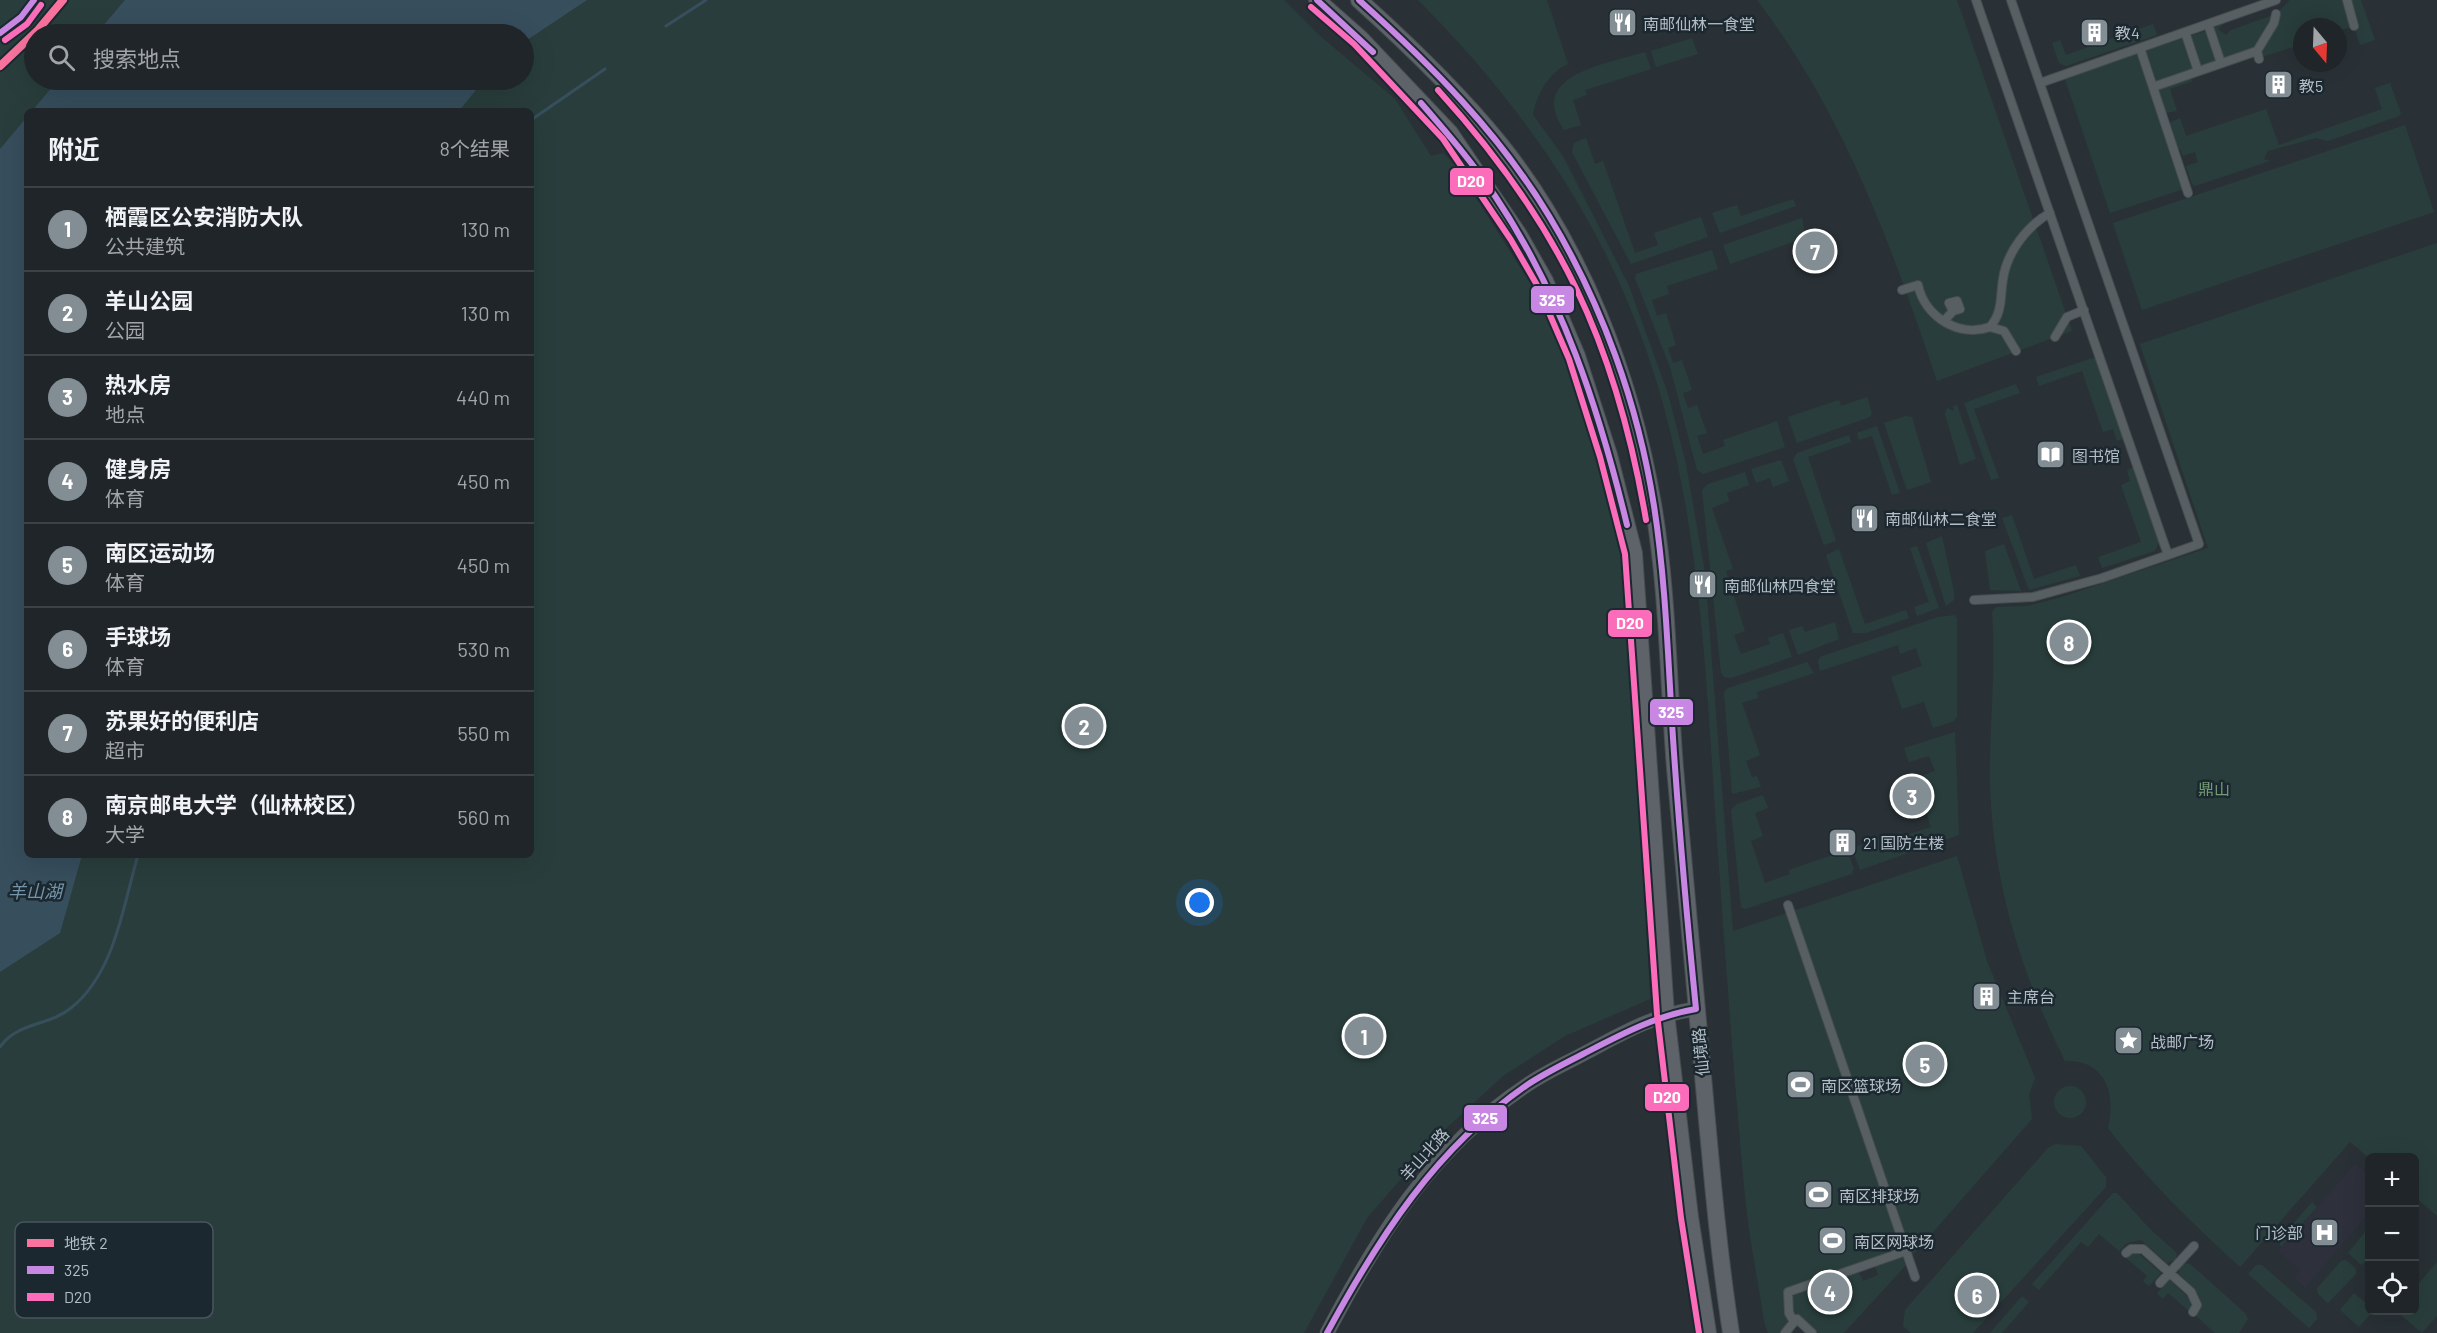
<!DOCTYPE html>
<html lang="zh">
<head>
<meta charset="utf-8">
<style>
  :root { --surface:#1f2528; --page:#272d30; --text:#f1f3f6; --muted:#a1a5a8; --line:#3c4245; --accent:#838d94 }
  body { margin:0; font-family:Barlow,"Noto Sans SC",sans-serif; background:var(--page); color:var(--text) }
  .controls { position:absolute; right:18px; bottom:18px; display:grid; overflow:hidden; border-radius:9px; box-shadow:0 6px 24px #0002 }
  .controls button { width:54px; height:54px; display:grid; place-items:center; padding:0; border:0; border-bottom:2px solid var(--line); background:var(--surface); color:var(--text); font:30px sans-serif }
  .compass { position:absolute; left:2293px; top:18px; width:54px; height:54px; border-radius:50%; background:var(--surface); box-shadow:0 6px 24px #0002; rotate:161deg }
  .you { position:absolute; left:1200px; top:903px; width:21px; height:21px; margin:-15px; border:4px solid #fff; border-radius:50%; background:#1a73e8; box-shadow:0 0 0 9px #1a73e833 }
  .badge { display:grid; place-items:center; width:39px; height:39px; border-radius:50%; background:var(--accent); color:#fff; font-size:20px; font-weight:700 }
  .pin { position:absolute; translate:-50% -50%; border:3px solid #fff; box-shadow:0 2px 6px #0006 }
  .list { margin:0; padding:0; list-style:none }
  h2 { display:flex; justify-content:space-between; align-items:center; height:78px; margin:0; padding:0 24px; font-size:26px }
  h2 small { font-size:20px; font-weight:400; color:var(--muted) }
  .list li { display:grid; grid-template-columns:39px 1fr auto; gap:18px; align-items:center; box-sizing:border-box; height:84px; padding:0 24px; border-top:2px solid var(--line) }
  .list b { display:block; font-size:22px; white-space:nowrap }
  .list p { margin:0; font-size:20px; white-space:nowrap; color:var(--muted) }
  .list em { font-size:20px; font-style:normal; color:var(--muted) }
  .icon { flex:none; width:33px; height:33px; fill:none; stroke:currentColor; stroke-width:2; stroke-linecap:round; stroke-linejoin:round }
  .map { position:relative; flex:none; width:2437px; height:1333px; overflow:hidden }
  .search { position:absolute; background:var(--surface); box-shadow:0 6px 24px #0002; left:24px; top:24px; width:510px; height:66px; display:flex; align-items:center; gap:15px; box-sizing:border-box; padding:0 21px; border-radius:33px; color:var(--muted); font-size:22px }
  .panel { position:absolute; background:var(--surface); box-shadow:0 6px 24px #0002; left:24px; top:108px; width:510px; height:750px; border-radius:9px }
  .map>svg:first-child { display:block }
</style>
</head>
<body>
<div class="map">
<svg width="2437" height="1333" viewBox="0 0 2437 1333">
  <rect width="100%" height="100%" fill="#293136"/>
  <path fill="#2e303c" d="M2355 1164 2369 1176V1213L2305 1288 2294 1278 2300 1270 2278 1251Z"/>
  <path fill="#293e3c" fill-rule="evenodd" d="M0 0H1284L1319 35 1395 99 1431 156 1443 153 1455 165 1530 283 1556 334 1603 465 1631 598 1650 999 1565 1036 1503 1076 1439 1135 1367 1218 1304 1333H0ZM34 34H524V80H34ZM27 111H531V855H27Z
    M1418 0H1547L1568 64C1549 72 1536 95 1533 115L1563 156 1629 286 1668 394 1686 464 1705 573 1733 931 1787 913 1901 1249 1785 1289 1786 1314 1791 1323 1782 1333H1768L1764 1321C1758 1280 1749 1238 1745 1196 1733 1067 1724 938 1715 809 1704 639 1696 464 1629 305 1581 189 1506 88 1418 0Z
    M1757 0H1957L2072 331 1937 381C1892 247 1844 113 1757 0Z
    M2290 0H2361L2375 40 2360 45 2354 26 2338 31V27H2302V44L2262 57 2259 48 2225 60 2222 58 2214 28 2223 24 2218 29 2226 35 2231 30 2276 14Z
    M2153 24 2157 35 2066 66 2059 63 2052 43 2060 40 2066 55Z
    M2206 31 2217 62 2200 68 2190 36Z
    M1692 38 1698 54 1656 67 1651 51Z
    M2183 38 2194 70 2157 83 2146 51Z
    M1645 52 1651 69 1585 90 1587 95 1573 100 1581 125 1564 130C1526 75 1607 64 1645 52Z
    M2139 53 2184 189 2110 213 2065 79Z
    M2189 76 2193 81 2170 89 2177 111 2165 113 2158 88Z
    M2390 83 2401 113 2399 116 2328 141 2316 138 2268 151 2264 159 2270 161 2195 186 2192 184 2186 166 2198 162 2195 152 2183 156 2180 149 2177 150 2169 123 2180 118 2186 136 2266 109 2279 145 2382 109 2375 88Z
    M2405 125 2434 212 2142 310 2113 223Z
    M1586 138 1595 164 1603 161 1635 253 1658 245 1654 233 1701 217 1708 237 1631 264 1572 152 1574 143Z
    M1793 199 1796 206 1720 233 1712 213 1737 205 1741 216Z
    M1802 218 1807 245 1796 249 1793 242 1730 264 1723 245Z
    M2437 243V1216L2415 1197 2414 1158H2369L2350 1142 2240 1267C2193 1224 2147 1180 2108 1128 2116 1096 2107 1059 2065 1061 2017 965 1988 867 1990 758 1991 709 1996 661 1992 612L1996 607 2027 606 2062 597 2208 548 2140 344Z
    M1712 250 1718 269 1667 286 1669 294 1652 300 1657 316 1666 313 1676 345 1668 348 1673 363 1682 360 1692 390 1683 393 1688 408 1697 405 1707 433 1697 436 1703 454 1725 446 1723 440 1777 421 1785 447 1703 474 1697 470 1670 367 1635 278 1636 274Z
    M2096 357 2125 438 2117 441 2113 429 2103 432 2082 371 2039 386 2036 377Z
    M2016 384 2020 393 1974 409 1999 478 1991 480 1964 403Z
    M1867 397 1872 413 1870 417 1797 443 1788 417 1839 400 1841 406Z
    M1957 405 1976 459 1960 465 1945 414 1947 408 1954 411 1953 406Z
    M1906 416 1912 417 1931 482 1907 490 1884 423Z
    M1877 426 1900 493 1892 495 1872 436 1859 440 1857 433Z
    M1849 435 1851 442 1808 457 1836 541 1824 545 1793 459 1797 453Z
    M1781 460 1789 481 1773 487 1770 478 1756 483 1751 469Z
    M2135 467 2160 540 2155 551 2102 568 2098 557 2141 542 2121 485 2130 481 2127 470Z
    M1745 472 1749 485 1727 493 1729 501 1712 508 1733 569 1726 571 1745 631 1734 635 1741 654 1770 644 1768 638 1783 633 1792 657 1731 678 1724 677 1721 673 1702 490 1708 484Z
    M2012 515 2034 579 2076 565 2080 576 2029 590 2002 518Z
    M1942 536 1954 592V600L1946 606 1926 543Z
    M2004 544 2021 591 1990 590 1985 551Z
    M1917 546 1939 608 1917 616 1914 607 1929 602 1910 548Z
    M1839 549 1865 624 1906 610 1909 618 1866 633H1853L1826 555Z
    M1955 615 1957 619V717L1954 721 1933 728 1924 702 1902 709 1891 677 1922 666 1916 648 1900 654 1898 645 1820 671 1818 662 1820 657 1938 617Z
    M1835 622 1839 639 1798 655 1789 630 1802 626 1805 632Z
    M1807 662 1814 673 1757 692 1758 698 1742 703 1760 755 1746 761 1752 777 1757 776 1761 787 1732 794 1724 692 1728 688Z
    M1955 732 1959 835 1860 870 1852 848 1901 832 1903 836 1931 827 1926 812 1904 819 1901 812 1931 802 1921 776 1935 771 1929 756 1909 762 1904 748Z
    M1763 795 1768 808 1755 813 1763 836 1751 841 1765 883 1790 874 1789 870 1847 850 1854 869 1852 874 1745 909 1741 907 1731 810 1737 804Z
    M1957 856 1987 961 2035 1078 2029 1094 2032 1119 1913 1255 1793 911Z
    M2054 1102a16 16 0 1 1 32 0a16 16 0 1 1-32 0Z
    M2055 1144 2081 1146 2106 1177V1187L1973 1333H1911L1903 1326 1905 1310 2048 1148Z
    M2113 1193H2117L2151 1230 2177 1253 2176 1259 2167 1263 2141 1240 2127 1243 2119 1251 2099 1234 2088 1247 2081 1242 2039 1290 2032 1284Z
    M2312 1202 2317 1207 2281 1247 2279 1240Z
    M2369 1231V1260L2361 1265 2348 1253 2365 1232Z
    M2133 1253H2138L2161 1273 2149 1286 2143 1281 2147 1276 2126 1258Z
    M1904 1257 1906 1265 1844 1333H1818L1798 1316 1796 1318 1791 1310V1296L1807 1291 1813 1307 1852 1294 1846 1277 1859 1272 1863 1281 1878 1275 1875 1267Z
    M2346 1260 2356 1269V1274L2328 1303 2318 1294 2317 1288 2341 1261Z
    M2437 1262V1316L2422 1333 2396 1311 2414 1310 2415 1288Z
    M2185 1263 2190 1264 2245 1313 2248 1319 2239 1333H2215L2196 1316C2206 1296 2193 1288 2179 1274V1269Z
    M2256 1265H2262L2316 1312 2317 1319 2309 1328 2248 1274Z
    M2169 1279 2192 1301 2189 1311 2168 1293 2163 1299 2157 1293Z
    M2354 1293 2369 1306 2370 1310 2373 1311 2359 1327 2340 1310Z
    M2022 1296 2029 1302 2002 1333H1990Z"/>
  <path fill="#374e5d" d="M125 0H587L524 42V34H96Z
    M58 80H484L459 111H32Z
    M27 117V855H82L60 933 0 972V149Z"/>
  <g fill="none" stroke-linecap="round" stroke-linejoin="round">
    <path stroke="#374e5d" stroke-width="3" d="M666 26 706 0
      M531 120 605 69
      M0 1047C17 1022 49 1026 71 1008 115 973 123 906 138 855"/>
    <defs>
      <path id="pedestrian" d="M1976 0 2168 555 2199 544 2011 0
        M2347 0 2354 26
        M2208 24 2221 63
        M2185 32 2198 71
        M2140 48 2188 193
        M2257 51 2274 23 2276 14
        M2040 83 2276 0
        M2153 87 2257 51 2259 59
        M1902 290 1918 285C1925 317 1959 338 1990 327 2003 312 2000 297 2003 279 2007 252 2027 226 2050 213
        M1944 321 1953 311 1960 309 1957 301 1949 303 1953 311
        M1990 327 2004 331 2016 351
        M2055 337 2067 317 2084 310
        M1974 600 2033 597 2102 578 2168 555
        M1788 905 1915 1277
        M2126 1253 2131 1249H2143L2191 1292 2197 1305 2193 1312
        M2160 1283 2194 1246
        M1794 1322 1797 1319 1812 1333
        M1785 1333 1794 1322 1789 1313 1788 1292 1906 1251"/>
      <path id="tertiary" d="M1327 1333C1379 1234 1432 1148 1527 1085 1546 1072 1567 1063 1587 1052 1625 1032 1653 1015 1696 1009"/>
      <path id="secondary" d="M1317 0 1360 38 1450 133 1519 235 1545 281 1577 356 1609 455 1634 553 1666 1013 1690 1217 1708 1333
        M1359 0C1408 44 1458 92 1500 144 1581 245 1631 376 1653 504 1668 591 1668 680 1675 768 1684 878 1694 988 1705 1098 1712 1176 1719 1255 1731 1333"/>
    </defs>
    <use href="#pedestrian" stroke="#474d50" stroke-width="10"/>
    <use href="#tertiary" stroke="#474d50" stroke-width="15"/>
    <use href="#secondary" stroke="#474d50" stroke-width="18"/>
    <use href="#pedestrian" stroke="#585f63" stroke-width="8"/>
    <use href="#tertiary" stroke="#585f63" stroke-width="14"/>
    <use href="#secondary" stroke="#5d6368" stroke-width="16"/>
    <defs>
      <path id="bus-1" d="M1317 0 1373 52
        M0 33 21 17 34 0
        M1421 103C1447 133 1473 163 1495 196 1562 296 1599 409 1627 525
        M1327 1333C1379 1237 1436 1148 1527 1085 1545 1073 1564 1064 1583 1054 1620 1035 1655 1016 1696 1009 1687 919 1679 829 1673 738 1668 661 1666 583 1654 506 1638 404 1602 304 1549 216 1499 133 1430 64 1359 0"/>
      <path id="bus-2" d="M1311 7 1354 44 1443 139 1511 240 1537 285 1569 359 1600 457 1625 554 1657 1014 1681 1218 1699 1333
        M5 40 27 24 41 5
        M1438 90C1559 223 1616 343 1646 520"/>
    </defs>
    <use href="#bus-1" stroke="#1c2830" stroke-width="10"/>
    <use href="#bus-2" stroke="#1c2830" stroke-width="10"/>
    <use href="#bus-1" stroke="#c787e3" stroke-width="6"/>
    <use href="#bus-2" stroke="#fb6dba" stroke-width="6"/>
    <defs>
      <path id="metro-1" d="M0 66 37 31 63 0"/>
    </defs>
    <use href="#metro-1" stroke="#1c2830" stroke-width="12"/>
    <use href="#metro-1" stroke="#f9739e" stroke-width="8"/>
  </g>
  <defs>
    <symbol id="restaurant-square" viewBox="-11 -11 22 22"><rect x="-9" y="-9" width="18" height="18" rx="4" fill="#838d94" stroke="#1c2830"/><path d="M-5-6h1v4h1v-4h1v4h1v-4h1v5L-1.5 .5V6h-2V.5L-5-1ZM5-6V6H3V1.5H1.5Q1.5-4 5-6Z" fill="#fff"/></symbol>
    <symbol id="building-square" viewBox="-11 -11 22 22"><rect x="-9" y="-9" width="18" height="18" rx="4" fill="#838d94" stroke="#1c2830"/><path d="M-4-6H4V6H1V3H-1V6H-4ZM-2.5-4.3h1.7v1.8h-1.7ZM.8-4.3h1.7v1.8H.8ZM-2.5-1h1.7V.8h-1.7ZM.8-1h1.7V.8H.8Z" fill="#fff"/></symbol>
    <symbol id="library-square" viewBox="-11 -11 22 22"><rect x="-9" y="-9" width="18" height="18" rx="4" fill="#838d94" stroke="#1c2830"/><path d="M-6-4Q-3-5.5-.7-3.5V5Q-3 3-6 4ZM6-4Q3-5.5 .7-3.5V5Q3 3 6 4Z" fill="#fff"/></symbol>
    <symbol id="sight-square" viewBox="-11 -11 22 22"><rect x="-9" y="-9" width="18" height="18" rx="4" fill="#838d94" stroke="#1c2830"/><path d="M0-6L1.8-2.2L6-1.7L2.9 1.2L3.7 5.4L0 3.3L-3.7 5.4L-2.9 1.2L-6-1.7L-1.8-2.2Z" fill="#fff"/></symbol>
    <symbol id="stadium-square" viewBox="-11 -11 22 22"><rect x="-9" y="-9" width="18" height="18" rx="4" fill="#838d94" stroke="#1c2830"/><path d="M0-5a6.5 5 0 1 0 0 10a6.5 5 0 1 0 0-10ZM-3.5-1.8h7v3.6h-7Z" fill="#fff"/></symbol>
    <symbol id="hospital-square" viewBox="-11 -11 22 22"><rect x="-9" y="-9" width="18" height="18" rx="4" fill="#838d94" stroke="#1c2830"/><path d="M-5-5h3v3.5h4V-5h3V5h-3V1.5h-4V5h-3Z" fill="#fff"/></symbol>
  </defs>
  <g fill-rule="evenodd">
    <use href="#restaurant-square" x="1606" y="6" width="33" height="33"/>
    <use href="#building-square" x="2078" y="16" width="33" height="33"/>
    <use href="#building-square" x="2262" y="68" width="33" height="33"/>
    <use href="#library-square" x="2034" y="438" width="33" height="33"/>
    <use href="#restaurant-square" x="1848" y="502" width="33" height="33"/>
    <use href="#restaurant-square" x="1686" y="568" width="33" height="33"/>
    <use href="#building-square" x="1826" y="826" width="33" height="33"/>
    <use href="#building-square" x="1970" y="980" width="33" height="33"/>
    <use href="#sight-square" x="2112" y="1024" width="33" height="33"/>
    <use href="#stadium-square" x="1784" y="1068" width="33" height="33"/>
    <use href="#stadium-square" x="1802" y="1178" width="33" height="33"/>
    <use href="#hospital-square" x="2308" y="1216" width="33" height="33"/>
    <use href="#stadium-square" x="1816" y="1224" width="33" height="33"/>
  </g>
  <g text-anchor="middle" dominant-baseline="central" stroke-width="5" stroke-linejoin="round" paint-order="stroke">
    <g font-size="16" fill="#b3bec7" stroke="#1c2830" text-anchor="start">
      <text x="1643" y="23">南邮仙林一食堂</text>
      <text x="2115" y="32">教4</text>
      <text x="2299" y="85">教5</text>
      <text x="2072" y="455">图书馆</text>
      <text x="1885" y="518">南邮仙林二食堂</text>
      <text x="1724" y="585">南邮仙林四食堂</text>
      <text x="1863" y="842">21 国防生楼</text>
      <text x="2007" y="996">主席台</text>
      <text x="2150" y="1041">战邮广场</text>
      <text x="1821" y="1085">南区篮球场</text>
      <text x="1839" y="1195">南区排球场</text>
      <text x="2303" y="1232" text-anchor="end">门诊部</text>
      <text x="1854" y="1241">南区网球场</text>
    </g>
    <g font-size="16" fill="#729c74" stroke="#1c2830">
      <text x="2214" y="788">鼎山</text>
    </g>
    <g font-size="16" fill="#b3bec7" stroke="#1c2830">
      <text transform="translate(1700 1052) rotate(-96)">仙境路</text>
      <text transform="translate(1424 1154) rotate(-48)">羊山北路</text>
    </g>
    <g font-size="18" font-style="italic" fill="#7495aa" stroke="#1c2830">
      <text x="35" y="891">羊山湖</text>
    </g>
  </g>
  <rect x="15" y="1222" width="198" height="96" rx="9" fill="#1c2830" stroke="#49555d" stroke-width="1.5"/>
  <rect x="27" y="1239" width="27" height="8" fill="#f9739e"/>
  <rect x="27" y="1266" width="27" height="8" fill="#c787e3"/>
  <rect x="27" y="1293" width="27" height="8" fill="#fb6dba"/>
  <g font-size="16" fill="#b3bec7">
    <text x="64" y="1249">地铁 2</text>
    <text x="64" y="1276">325</text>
    <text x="64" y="1303">D20</text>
  </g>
  <g stroke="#1c2830" stroke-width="2">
    <rect x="1449" y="167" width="45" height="29" rx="6" fill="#fb6dba"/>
    <rect x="1530" y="285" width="45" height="29" rx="6" fill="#c787e3"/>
    <rect x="1607" y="609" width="46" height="29" rx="6" fill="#fb6dba"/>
    <rect x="1649" y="698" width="45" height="28" rx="6" fill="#c787e3"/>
    <rect x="1644" y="1083" width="46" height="29" rx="6" fill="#fb6dba"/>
    <rect x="1463" y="1104" width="45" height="28" rx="6" fill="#c787e3"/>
  </g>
  <g font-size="16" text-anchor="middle" font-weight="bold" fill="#fff">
    <text x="1471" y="187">D20</text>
    <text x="1552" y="306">325</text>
    <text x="1630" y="629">D20</text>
    <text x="1671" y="718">325</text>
    <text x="1667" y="1103">D20</text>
    <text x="1485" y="1124">325</text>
  </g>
</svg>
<div class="controls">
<button>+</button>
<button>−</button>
<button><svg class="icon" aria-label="locate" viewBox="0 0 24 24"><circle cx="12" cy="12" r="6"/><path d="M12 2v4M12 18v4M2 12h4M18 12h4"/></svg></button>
</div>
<svg class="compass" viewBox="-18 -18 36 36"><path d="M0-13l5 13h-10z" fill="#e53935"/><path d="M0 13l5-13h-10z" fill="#a1a5a8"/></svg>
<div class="you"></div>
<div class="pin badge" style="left:1364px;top:1036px">1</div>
<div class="pin badge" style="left:1084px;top:726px">2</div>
<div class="pin badge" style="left:1912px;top:796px">3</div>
<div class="pin badge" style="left:1830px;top:1292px">4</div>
<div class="pin badge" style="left:1925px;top:1064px">5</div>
<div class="pin badge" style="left:1977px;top:1295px">6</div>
<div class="pin badge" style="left:1815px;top:251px">7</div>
<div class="pin badge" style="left:2069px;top:642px">8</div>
<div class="search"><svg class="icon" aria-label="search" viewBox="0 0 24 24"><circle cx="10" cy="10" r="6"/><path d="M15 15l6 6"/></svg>搜索地点</div>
<section class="panel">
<h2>附近<small>8个结果</small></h2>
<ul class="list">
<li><span class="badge">1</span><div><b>栖霞区公安消防大队</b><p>公共建筑</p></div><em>130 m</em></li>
<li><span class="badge">2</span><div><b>羊山公园</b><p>公园</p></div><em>130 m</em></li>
<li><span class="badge">3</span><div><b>热水房</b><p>地点</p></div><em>440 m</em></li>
<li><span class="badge">4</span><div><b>健身房</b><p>体育</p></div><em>450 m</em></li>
<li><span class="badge">5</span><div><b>南区运动场</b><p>体育</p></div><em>450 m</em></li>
<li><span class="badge">6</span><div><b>手球场</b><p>体育</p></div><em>530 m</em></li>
<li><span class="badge">7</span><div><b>苏果好的便利店</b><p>超市</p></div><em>550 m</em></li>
<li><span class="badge">8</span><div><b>南京邮电大学（仙林校区）</b><p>大学</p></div><em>560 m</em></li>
</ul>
</section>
</div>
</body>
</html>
